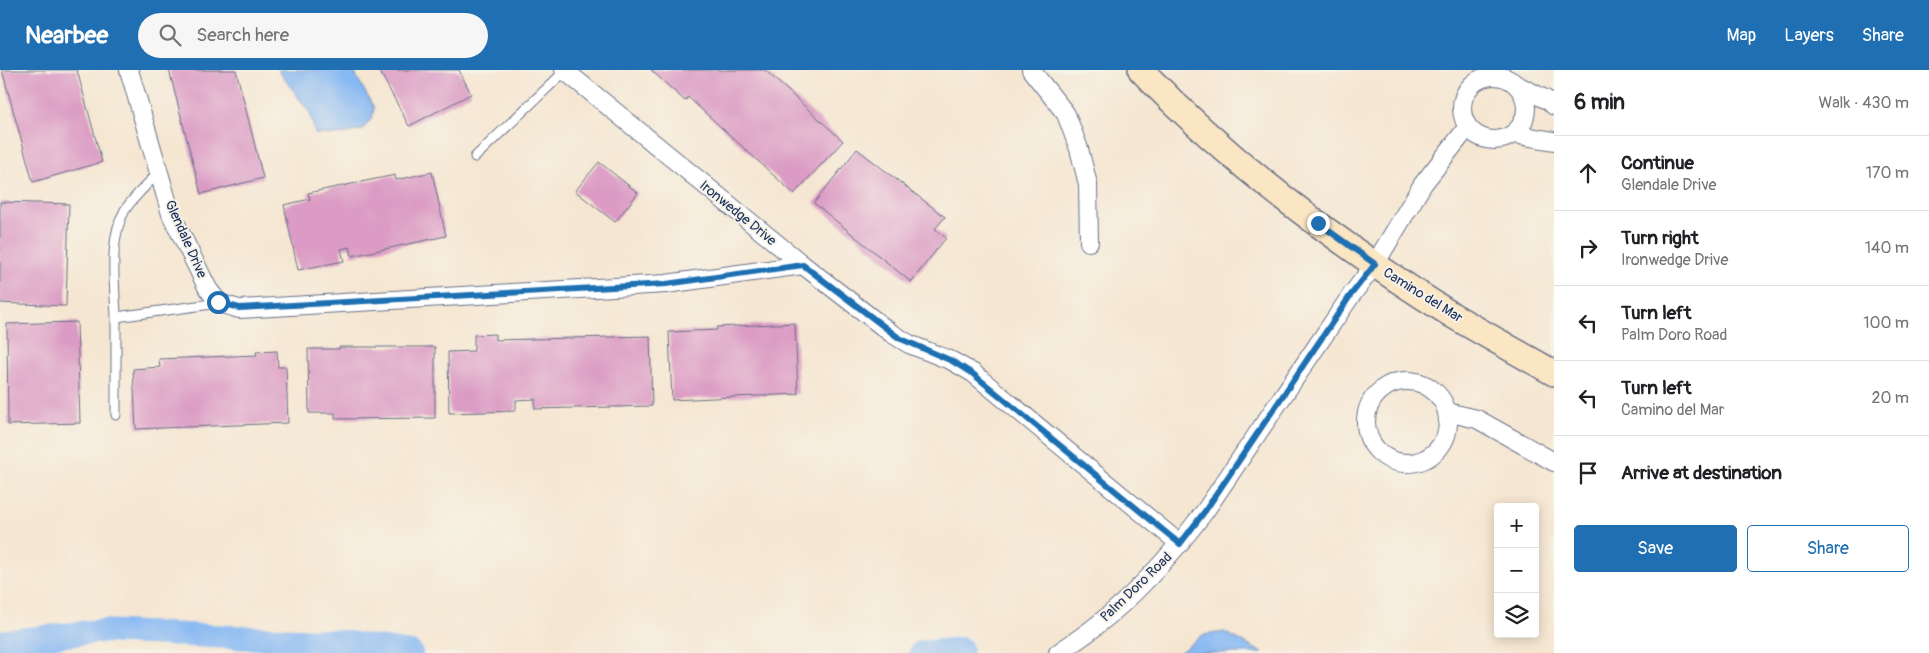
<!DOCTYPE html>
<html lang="en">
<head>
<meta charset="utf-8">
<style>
  :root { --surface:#fff; --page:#f6f6f6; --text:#202124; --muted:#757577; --line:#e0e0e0; --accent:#1f6fb2 }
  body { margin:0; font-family:Pangolin,sans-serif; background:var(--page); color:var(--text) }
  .controls { position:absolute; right:15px; bottom:15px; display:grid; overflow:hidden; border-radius:5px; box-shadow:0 2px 12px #0003 }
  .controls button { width:45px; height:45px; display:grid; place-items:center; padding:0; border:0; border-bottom:1px solid var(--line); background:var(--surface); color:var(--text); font:25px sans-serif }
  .stop { position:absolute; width:15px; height:15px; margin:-11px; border:4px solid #1f6fb2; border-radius:50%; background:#fff }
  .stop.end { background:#1f6fb2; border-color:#fff; box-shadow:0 1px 5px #0008 }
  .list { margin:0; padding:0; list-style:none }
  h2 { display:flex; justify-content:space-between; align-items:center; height:65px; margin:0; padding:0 20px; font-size:21px }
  h2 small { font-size:16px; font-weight:400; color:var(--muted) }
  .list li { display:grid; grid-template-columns:32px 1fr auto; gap:15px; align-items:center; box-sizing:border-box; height:75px; padding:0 20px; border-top:1px solid var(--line) }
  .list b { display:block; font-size:19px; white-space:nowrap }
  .list p { margin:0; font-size:16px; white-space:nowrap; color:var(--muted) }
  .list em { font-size:16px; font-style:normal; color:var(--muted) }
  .actions { display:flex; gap:10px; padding:15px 20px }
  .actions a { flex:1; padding:11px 0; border:1px solid var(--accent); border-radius:5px; text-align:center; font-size:18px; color:var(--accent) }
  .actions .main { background:var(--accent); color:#fff }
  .icon { flex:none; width:28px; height:28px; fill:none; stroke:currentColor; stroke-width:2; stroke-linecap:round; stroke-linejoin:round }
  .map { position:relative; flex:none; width:1554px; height:583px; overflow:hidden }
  header { display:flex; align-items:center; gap:30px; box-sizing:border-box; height:70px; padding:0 25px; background:var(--accent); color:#fff }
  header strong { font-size:24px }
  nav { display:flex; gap:28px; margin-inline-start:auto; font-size:18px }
  .search { width:350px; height:45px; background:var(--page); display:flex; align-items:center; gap:12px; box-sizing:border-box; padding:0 18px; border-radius:28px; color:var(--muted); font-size:19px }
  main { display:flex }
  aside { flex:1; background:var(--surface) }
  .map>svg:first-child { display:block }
</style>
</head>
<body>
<header>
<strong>Nearbee</strong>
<div class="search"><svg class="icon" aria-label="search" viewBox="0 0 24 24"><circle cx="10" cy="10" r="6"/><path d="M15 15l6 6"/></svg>Search here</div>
<nav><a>Map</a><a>Layers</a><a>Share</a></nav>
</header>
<main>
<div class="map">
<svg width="1554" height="583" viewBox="0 0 1554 583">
  <rect width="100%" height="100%" fill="#f7f3e8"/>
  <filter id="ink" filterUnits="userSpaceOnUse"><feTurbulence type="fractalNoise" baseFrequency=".02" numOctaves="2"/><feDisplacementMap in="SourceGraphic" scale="10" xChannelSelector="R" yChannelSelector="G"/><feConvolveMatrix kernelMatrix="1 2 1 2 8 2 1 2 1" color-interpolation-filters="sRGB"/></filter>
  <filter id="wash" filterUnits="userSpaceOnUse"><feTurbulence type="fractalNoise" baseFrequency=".0096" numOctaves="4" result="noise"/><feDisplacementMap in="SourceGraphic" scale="20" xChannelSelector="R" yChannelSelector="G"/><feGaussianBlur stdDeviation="1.12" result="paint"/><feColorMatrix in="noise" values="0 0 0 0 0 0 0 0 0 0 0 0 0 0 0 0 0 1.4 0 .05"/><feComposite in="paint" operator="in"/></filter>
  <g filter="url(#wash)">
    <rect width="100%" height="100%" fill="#f5e6d1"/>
    <path fill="#86b8f3" stroke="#5074a8" d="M278 0H353L374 38 372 48 362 60 337 65 315 64 310 43Z
      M1224 562 1263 583H1179L1203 565Z"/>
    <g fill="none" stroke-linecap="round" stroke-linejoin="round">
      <path stroke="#86b8f3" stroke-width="24" d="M0 572 101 561 343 572 411 583
        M921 583 961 579"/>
    </g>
    <g id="blocks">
      <path fill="#db9bc4" d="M2 0H77L102 92 33 112Z
        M169 0H236L263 108 201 124Z
        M379 0H459L471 24 409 56Z
        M651 0H765L843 71 794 124 688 27 685 31Z
        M857 79 945 147 935 159 946 168 911 212 814 133Z
        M599 92 638 123 615 152 575 121Z
        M432 102 446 166 352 186 350 177 341 179 344 191 298 200 284 135 310 129 308 123 395 105 396 110Z
        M0 132 69 134 66 236 0 233Z
        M77 252 80 353 8 355 7 254Z
        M795 253 798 324 672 330 669 262 717 260V257Z
        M495 264V270L650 266 652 336 535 339V329L516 330V341L449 343 448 282 474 281V265Z
        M339 277H435V348L335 349V343H309L308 279H339Z
        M277 281 278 297H286L288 353 136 359 133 299 160 297 159 289 257 285 256 282Z"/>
    </g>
  </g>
  <g filter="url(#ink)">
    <use href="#blocks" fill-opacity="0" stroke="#676f86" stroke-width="1"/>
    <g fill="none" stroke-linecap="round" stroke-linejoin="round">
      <defs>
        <path id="lane" d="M475 87 565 1
          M159 102C148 114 134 126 125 140 108 169 115 214 116 247L219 233
          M116 247V345"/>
        <path id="street" d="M129 0 171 144 208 219 219 233 239 239 666 214 803 195
          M564 0 803 195 891 263 909 274 952 291 973 303 1180 474
          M1031 0 1066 44 1079 79 1088 114 1089 172
          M1462 38a32 32 0 1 1 64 0a32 32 0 1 1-64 0Z
          M1515 14 1549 31 1554 36
          M1513 64 1554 71
          M1366 352a41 41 0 1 1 82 0a41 41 0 1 1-82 0Z
          M1447 342 1477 349 1554 392
          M1058 583C1071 574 1084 566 1096 556 1138 523 1173 483 1205 441L1350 227 1375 194 1423 114 1467 58"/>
        <path id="secondary" d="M1141 0C1230 93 1343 177 1452 245 1486 265 1520 284 1554 303"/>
      </defs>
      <use href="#lane" stroke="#676f86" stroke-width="11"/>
      <use href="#street" stroke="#676f86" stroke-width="20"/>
      <use href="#secondary" stroke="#676f86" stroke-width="28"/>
      <use href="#lane" stroke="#fff" stroke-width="9"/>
      <use href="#street" stroke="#fff" stroke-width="18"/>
      <use href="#secondary" stroke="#fbe6c4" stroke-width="25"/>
    </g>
  </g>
  <g fill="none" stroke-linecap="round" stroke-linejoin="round" filter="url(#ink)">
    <path stroke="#1f6fb2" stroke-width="6" d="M218 232 239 238 666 214 803 195 899 268 952 291 973 304 1180 474 1205 441 1350 226 1375 194 1318 153"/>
  </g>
  <g text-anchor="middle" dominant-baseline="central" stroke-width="4" stroke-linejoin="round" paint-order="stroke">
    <g font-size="14" fill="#1b2f5e" stroke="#f7f3e8">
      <text transform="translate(738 143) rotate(39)">Ironwedge Drive</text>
      <text transform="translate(186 169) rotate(66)">Glendale Drive</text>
      <text transform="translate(1423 225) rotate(32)">Camino del Mar</text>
      <text transform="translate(1136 517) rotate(-44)">Palm Doro Road</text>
    </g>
  </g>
</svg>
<div class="controls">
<button>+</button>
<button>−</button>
<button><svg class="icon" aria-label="layers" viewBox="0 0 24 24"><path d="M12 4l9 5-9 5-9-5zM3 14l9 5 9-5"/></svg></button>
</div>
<div class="stop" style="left:218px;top:232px"></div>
<div class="stop end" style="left:1318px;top:153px"></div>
</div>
<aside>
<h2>6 min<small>Walk · 430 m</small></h2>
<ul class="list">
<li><svg class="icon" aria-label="ahead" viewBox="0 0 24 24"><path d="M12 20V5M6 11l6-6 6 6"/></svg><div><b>Continue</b><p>Glendale Drive</p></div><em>170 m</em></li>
<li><svg class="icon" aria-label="right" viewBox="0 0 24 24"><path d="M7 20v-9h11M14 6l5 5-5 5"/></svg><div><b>Turn right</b><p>Ironwedge Drive</p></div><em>140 m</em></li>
<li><svg class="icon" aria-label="left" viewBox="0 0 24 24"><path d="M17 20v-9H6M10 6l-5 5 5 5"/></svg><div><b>Turn left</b><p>Palm Doro Road</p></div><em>100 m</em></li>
<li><svg class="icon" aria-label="left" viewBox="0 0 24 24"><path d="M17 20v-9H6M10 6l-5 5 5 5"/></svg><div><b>Turn left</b><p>Camino del Mar</p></div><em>20 m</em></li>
<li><svg class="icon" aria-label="arrive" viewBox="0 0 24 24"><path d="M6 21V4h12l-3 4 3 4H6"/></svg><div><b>Arrive at destination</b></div></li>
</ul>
<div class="actions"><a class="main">Save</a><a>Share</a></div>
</aside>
</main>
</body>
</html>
